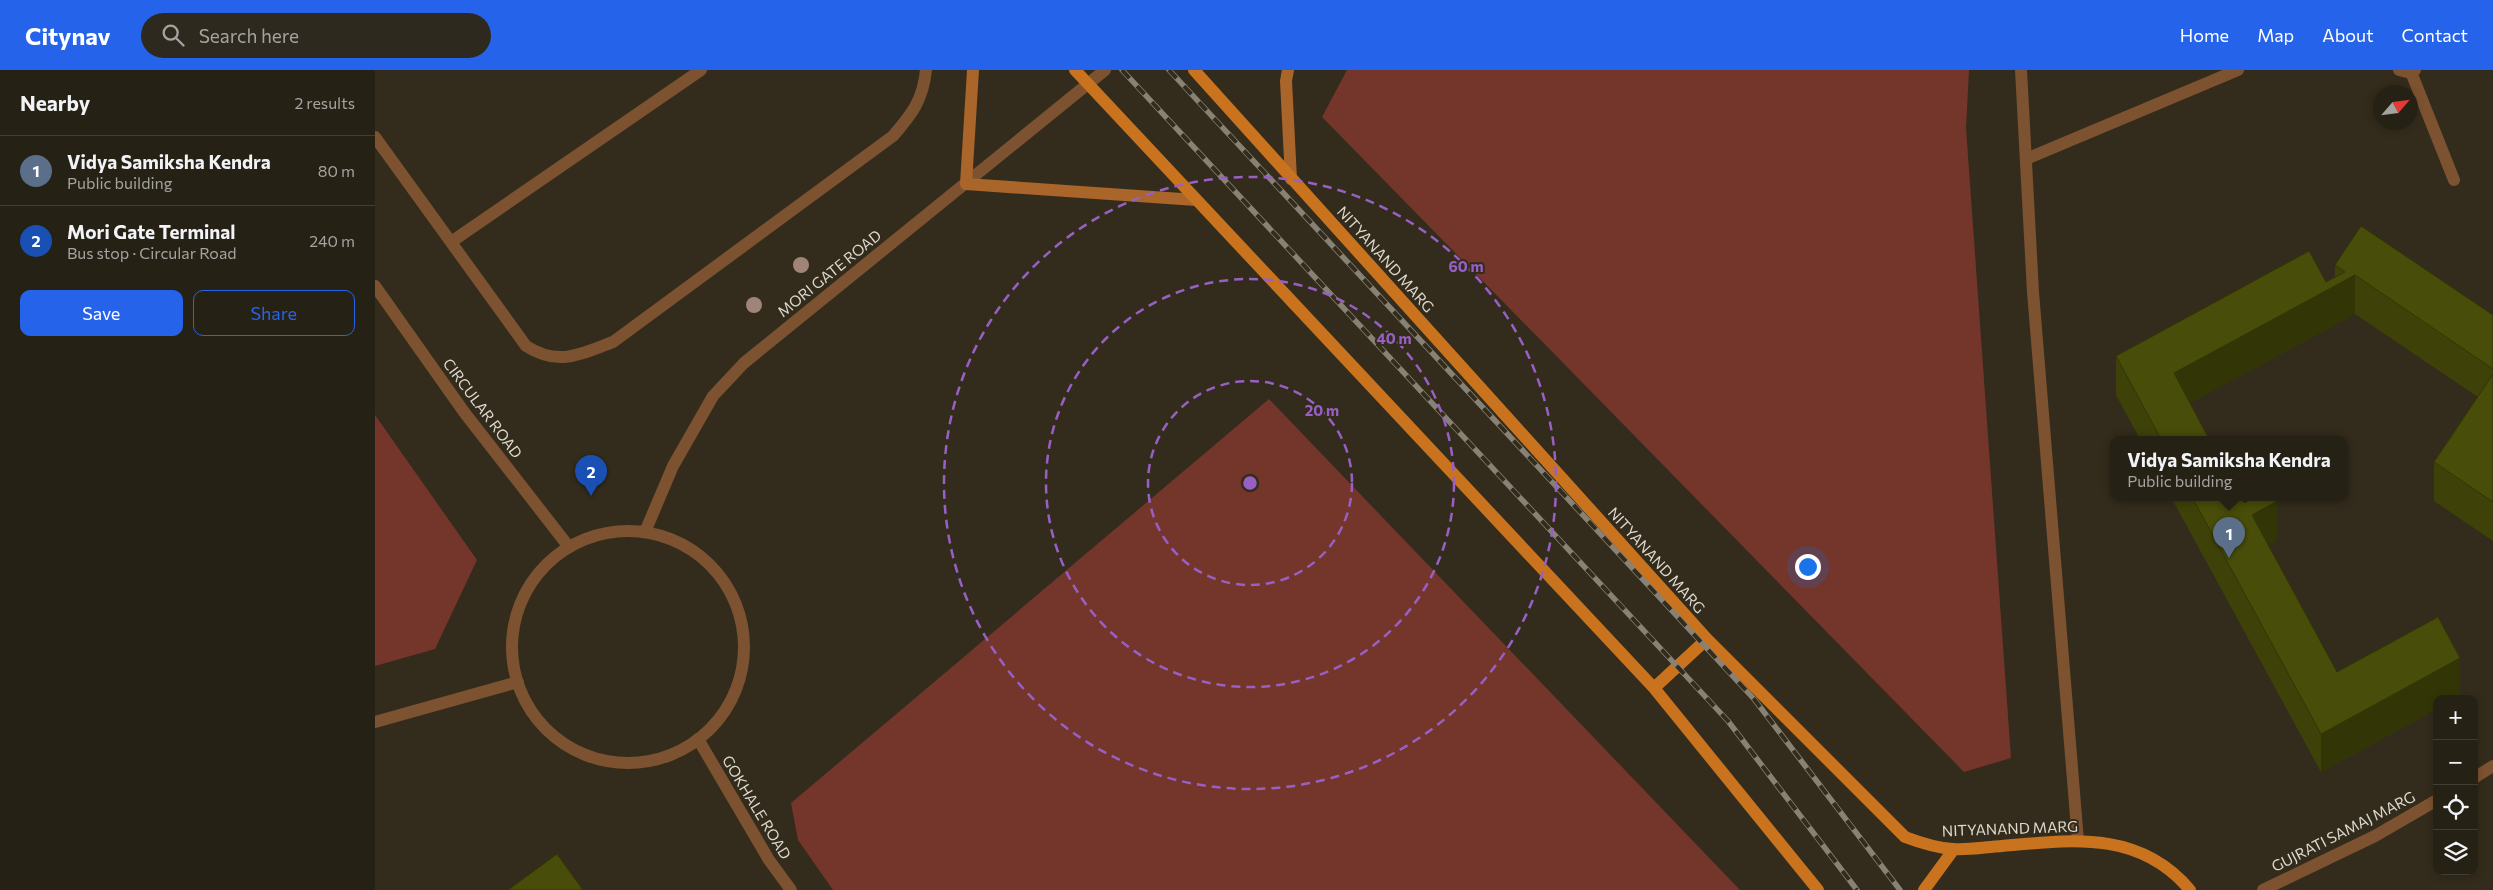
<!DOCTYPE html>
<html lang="en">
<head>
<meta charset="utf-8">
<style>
  :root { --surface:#262115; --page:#2e291e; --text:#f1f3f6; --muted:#a4a3a0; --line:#423e34; --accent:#2563eb }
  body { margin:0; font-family:Commissioner,sans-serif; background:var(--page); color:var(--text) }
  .controls { position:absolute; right:15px; bottom:15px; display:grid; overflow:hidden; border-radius:10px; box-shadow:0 2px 8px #0003 }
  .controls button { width:45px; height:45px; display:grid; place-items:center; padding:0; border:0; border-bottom:1px solid var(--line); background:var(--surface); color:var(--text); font:25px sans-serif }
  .compass { position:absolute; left:1998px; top:15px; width:45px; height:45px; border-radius:50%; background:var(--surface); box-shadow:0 2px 8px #0003; rotate:62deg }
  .you { position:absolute; left:1432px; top:496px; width:18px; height:18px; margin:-12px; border:4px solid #fff; border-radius:50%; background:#1a73e8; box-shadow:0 0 0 8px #1a73e833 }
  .badge { display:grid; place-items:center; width:32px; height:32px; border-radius:50%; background:var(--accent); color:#fff; font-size:16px; font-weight:700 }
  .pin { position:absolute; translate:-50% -41px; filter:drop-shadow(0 1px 2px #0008) }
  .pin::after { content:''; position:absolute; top:26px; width:18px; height:15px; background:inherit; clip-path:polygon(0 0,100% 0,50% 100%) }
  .popup { position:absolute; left:1735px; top:366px; width:238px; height:65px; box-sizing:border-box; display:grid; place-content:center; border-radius:10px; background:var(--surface); filter:drop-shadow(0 1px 4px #0005); font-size:16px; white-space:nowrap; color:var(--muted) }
  .popup b { font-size:19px; color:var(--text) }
  .popup::after { content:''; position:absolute; left:50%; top:100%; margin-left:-10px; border:10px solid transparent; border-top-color:var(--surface) }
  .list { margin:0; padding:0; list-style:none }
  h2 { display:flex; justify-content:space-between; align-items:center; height:65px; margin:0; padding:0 20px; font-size:21px }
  h2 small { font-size:16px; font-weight:400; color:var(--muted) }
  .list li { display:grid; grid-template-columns:32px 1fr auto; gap:15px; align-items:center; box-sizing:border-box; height:70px; padding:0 20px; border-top:1px solid var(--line) }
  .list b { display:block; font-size:19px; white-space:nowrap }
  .list p { margin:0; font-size:16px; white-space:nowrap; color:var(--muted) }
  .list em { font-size:16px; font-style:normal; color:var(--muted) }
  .actions { display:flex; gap:10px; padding:15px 20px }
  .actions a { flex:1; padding:11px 0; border:1px solid var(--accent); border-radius:10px; text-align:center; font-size:18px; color:var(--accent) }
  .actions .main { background:var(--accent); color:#fff }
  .icon { flex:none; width:28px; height:28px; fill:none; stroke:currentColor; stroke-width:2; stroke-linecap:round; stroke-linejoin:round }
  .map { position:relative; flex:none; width:2118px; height:820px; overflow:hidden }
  header { display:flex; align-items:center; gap:30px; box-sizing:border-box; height:70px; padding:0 25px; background:var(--accent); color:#fff }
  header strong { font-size:24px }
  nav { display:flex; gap:28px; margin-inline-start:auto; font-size:18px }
  .search { width:350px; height:45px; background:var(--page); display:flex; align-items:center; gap:12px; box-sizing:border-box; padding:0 18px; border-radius:28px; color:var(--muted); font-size:19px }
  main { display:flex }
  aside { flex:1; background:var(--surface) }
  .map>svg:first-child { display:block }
</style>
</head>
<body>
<header>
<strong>Citynav</strong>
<div class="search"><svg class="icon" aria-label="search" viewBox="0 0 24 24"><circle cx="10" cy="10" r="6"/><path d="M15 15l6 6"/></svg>Search here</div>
<nav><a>Home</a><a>Map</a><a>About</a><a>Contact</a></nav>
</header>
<main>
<aside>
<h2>Nearby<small>2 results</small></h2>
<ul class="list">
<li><span class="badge" style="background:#5c6f8a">1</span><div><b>Vidya Samiksha Kendra</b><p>Public building</p></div><em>80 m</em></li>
<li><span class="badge" style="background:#1a4fb4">2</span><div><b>Mori Gate Terminal</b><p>Bus stop · Circular Road</p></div><em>240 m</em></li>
</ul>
<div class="actions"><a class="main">Save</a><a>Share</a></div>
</aside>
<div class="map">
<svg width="2118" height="820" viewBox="0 0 2118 820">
  <rect width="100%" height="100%" fill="#332c1c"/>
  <path fill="#74352b" d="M972 0H1594L1591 58 1636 688 1589 702 947 47Z
    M894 329 1365 820H458L423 770 416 733Z
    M0 345 102 490 60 579 0 596Z"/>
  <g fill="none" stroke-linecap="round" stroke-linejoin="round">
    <path stroke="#7d5230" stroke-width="12" d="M2036 2 2079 110
      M0 67 151 276C184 297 205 284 238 272L518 66C537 44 548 30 551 0
      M76 172 326 0"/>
    <path stroke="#7d5230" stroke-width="12" d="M2024 0 2032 2 2040 0
      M1651 89 1863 0
      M0 216 89 342 194 477
      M323 669 394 790 416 820"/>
    <path stroke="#7d5230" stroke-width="12" d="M1646 0 1658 222 1703 771
      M137 577a116 116 0 1 1 232 0a116 116 0 1 1-232 0Z
      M270 462 298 396 338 326 369 293 730 0
      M0 652 143 612
      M2099 708 2118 696
      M1888 820 2000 766 2062 730"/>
    <path stroke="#a9652a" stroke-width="12" d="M598 0 591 114 821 130
      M913 0 911 11 916 109"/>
    <path stroke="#ca731e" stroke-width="12" d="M700 0 1279 618 1443 820
      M819 0 1332 569 1530 767C1546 773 1561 778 1578 779 1591 780 1604 778 1616 777 1690 771 1762 757 1815 820
      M1279 618 1332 569
      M1549 820 1579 779"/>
    <defs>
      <path id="rail" d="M747 0 1353 651 1482 820
        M794 0 1379 629 1525 820"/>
    </defs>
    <use href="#rail" stroke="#878275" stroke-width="5.5"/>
    <use href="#rail" stroke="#332c1c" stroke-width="4" stroke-dasharray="11" stroke-linecap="butt"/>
  </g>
  <g fill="#a18478">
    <circle cx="426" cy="195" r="8"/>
    <circle cx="379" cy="235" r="8"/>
  </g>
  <path fill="#3e4208" d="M1960 195 2118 245V471L2059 431V392L2103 327 1980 244 1815 333 1834 369H1765L1741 325V286L1951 212 1960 207Z
    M1796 427H1866L1869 433 1902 470 1893 475 1962 602 2085 627 2062 629V639L1946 702Z"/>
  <path fill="#323606" d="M1980 205V244L1799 342V303Z
    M1902 431V470L1877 484V445Z
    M2085 588V627L2081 629H2062V639L1946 702V664Z"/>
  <path fill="#484d09" stroke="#323606" d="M1986 156 2118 245V299L1980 205 1799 303 1834 369H1786L1741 286 1934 181 1951 212 1970 202 1960 195Z
    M2118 304V432L2059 392Z
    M1817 427H1866L1869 433 1881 427H1900L1902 431 1877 445 1962 602 2063 547 2085 588 1946 664Z
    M182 784 208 820H133Z"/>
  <g fill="none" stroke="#9860c4" stroke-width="2.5" stroke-dasharray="9 6">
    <circle cx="875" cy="413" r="102"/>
    <circle cx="875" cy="413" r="204"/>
    <circle cx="875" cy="413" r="306"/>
  </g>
  <g text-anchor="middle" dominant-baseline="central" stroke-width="4" stroke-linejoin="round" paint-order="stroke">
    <g font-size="15" fill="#ddd9cf" stroke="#332c1c">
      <text transform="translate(1011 189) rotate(48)">NITYANAND MARG</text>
      <text transform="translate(454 203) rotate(-39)">MORI GATE ROAD</text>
      <text transform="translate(108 338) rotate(53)">CIRCULAR ROAD</text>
      <text transform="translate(1282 490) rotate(48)">NITYANAND MARG</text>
      <text transform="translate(382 737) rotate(59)">GOKHALE ROAD</text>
      <text transform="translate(1635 758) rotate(-2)">NITYANAND MARG</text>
      <text transform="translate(1968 761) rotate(-27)">GUJRATI SAMAJ MARG</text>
    </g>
  </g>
  <circle cx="875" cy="413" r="8" fill="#9860c4" stroke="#332c1c" stroke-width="2.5"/>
  <g font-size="15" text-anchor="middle" font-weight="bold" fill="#9860c4" stroke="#332c1c" stroke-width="4" stroke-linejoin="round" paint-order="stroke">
    <text x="1091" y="202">60 m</text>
    <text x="1019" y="274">40 m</text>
    <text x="947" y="346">20 m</text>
  </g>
</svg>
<div class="controls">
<button>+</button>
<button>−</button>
<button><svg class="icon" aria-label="locate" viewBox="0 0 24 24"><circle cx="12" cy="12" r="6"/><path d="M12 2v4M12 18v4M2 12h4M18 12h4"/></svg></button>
<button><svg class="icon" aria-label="layers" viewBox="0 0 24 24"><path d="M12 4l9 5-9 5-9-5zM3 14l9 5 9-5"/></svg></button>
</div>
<svg class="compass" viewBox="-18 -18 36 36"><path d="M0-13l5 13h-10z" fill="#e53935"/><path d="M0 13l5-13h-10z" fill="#a4a3a0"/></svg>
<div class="you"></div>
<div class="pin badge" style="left:1854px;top:488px;background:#5c6f8a">1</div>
<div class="popup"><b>Vidya Samiksha Kendra</b>Public building</div>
<div class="pin badge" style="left:216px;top:426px;background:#1a4fb4">2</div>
</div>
</main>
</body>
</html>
